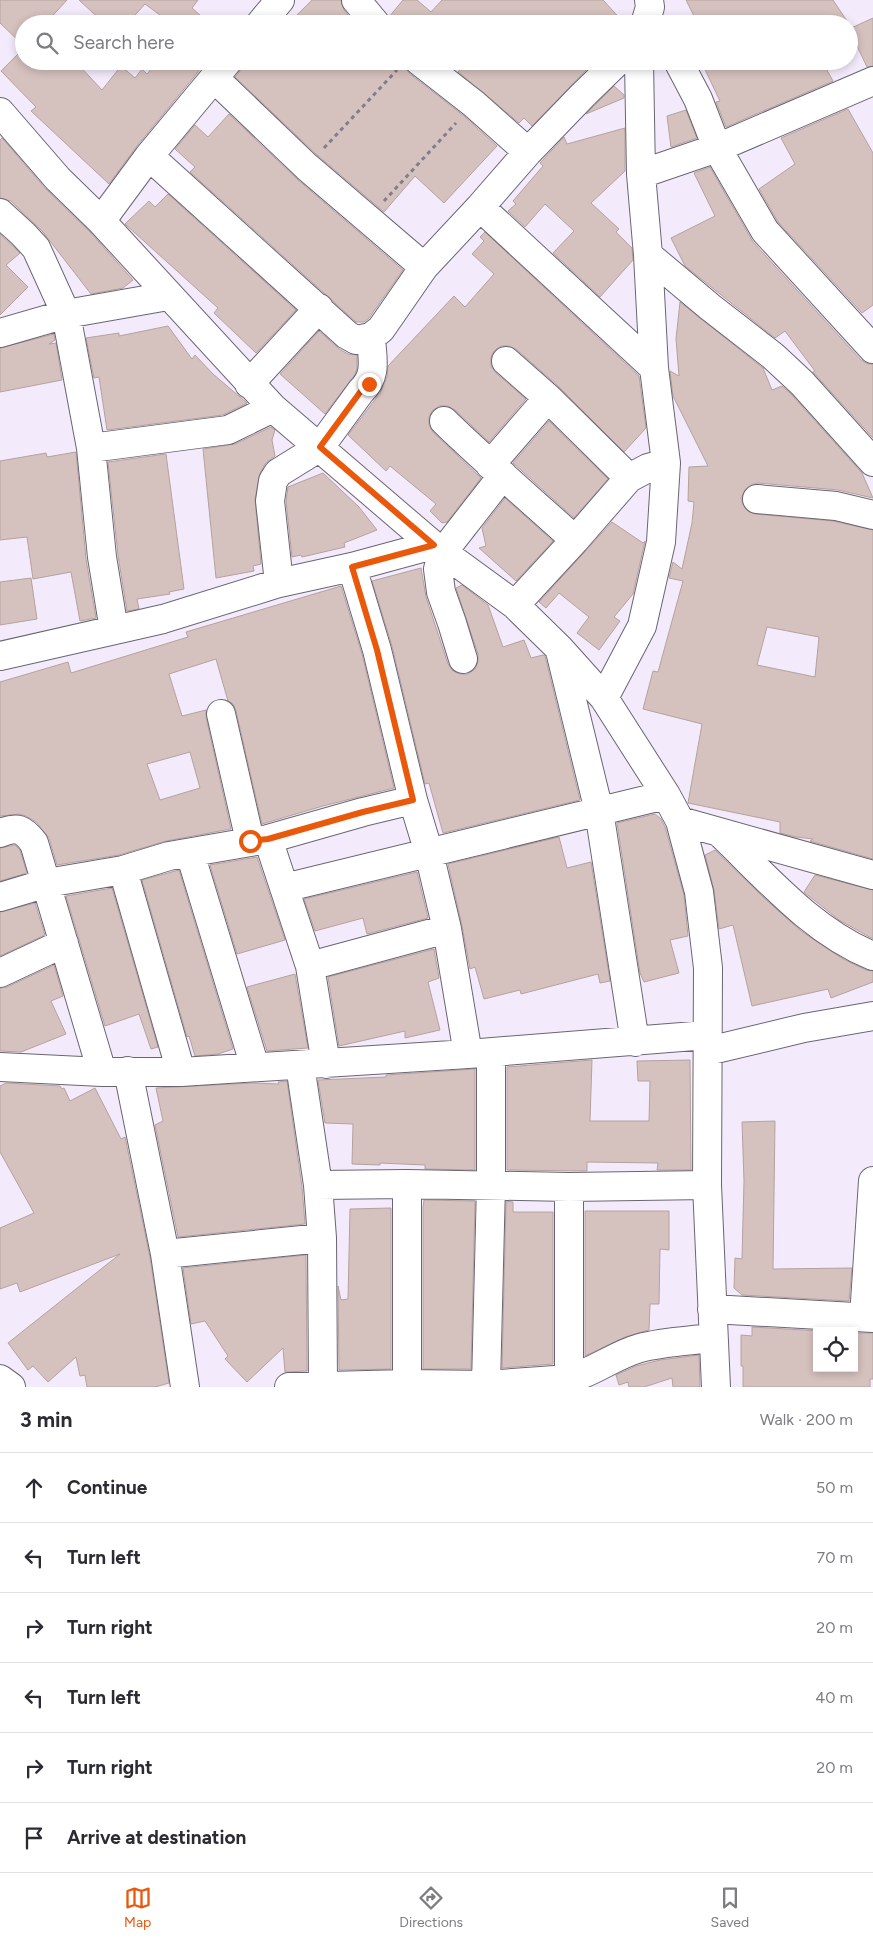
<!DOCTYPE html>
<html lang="en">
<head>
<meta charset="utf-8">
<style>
  :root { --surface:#fff; --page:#f7f7f7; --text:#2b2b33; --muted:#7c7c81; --line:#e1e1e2; --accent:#ea580c }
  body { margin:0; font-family:Figtree,sans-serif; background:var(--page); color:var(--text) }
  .controls { position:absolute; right:15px; bottom:15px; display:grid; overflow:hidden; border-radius:0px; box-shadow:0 2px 8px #0003 }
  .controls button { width:45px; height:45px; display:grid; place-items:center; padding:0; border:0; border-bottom:1px solid var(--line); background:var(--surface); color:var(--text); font:25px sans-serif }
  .stop { position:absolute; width:15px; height:15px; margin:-11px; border:4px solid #ea580c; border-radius:50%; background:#fff }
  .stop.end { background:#ea580c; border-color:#fff; box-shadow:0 1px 5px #0008 }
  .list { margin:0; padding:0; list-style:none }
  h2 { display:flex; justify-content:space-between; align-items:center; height:65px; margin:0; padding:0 20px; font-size:21px }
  h2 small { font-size:16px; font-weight:400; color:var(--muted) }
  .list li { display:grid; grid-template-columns:32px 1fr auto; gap:15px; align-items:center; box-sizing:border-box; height:70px; padding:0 20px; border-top:1px solid var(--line) }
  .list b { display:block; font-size:19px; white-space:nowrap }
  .list em { font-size:16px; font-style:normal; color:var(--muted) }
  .icon { flex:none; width:28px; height:28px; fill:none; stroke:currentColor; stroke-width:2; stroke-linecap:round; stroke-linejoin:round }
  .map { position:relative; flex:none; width:873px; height:1387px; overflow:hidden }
  .search { position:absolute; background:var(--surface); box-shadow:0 2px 8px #0003; left:15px; right:15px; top:15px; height:55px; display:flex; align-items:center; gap:12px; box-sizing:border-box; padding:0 18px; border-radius:28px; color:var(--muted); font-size:19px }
  .sheet { height:485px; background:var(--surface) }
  nav { display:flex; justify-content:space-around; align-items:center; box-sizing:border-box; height:70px; border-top:1px solid var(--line); background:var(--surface); font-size:14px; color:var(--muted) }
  nav a { display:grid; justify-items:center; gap:2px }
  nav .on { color:var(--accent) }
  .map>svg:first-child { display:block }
</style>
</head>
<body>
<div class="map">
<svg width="873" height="1387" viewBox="0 0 873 1387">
  <rect width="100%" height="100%" fill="#f3ebfc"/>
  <path fill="#d5c1bd" stroke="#b5a29f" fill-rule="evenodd" d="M0 0H67L45 24H24V46L0 23Z
    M79 0H198L192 8 210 24H172L145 4 127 24H105Z
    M312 0H341L344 10 355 24H288Z
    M403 0H417L431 12 442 0H603L625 24H391L389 17Z
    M686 0H833L849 24H698Z
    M873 18V66L867 67 849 29Z
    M24 48V61H75L102 90 121 66 135 78 142 69 147 74 158 61H207L137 146 109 184 31 111 36 107 1 71Z
    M243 61H255L262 67 267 61H404L405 67 409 73 464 116 497 146 444 203 415 176 384 212 317 155 235 77 240 71Z
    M467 61H595L532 126 524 118 519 123 458 72Z
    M701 61H822L833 81 726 127 716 102 720 101Z
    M614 86 624 95V98L586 114Z
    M848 109 873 153V305L862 313 778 222 759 189 795 164 781 138Z
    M686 110 697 138 671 147 667 116Z
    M229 114 297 179 403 270 369 318 364 322H356L190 172 195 167 175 149 195 125 208 137Z
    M625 128V171L591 203 619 229 616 232 632 248 633 260 600 297 553 253 574 231 545 204 525 227 508 211 516 204 513 201 543 166 540 163 564 137 567 144Z
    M2 138 46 189 90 232 133 280 123 288 91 294 43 232 11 201 0 198V140Z
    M710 167 753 242 861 360 868 364H873V438L813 372 815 371 785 331 775 338 685 266 671 238 715 216 694 173Z
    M168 194 296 310 256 353 214 313 218 308 125 224 149 201 155 207Z
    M485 232 639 376 646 428 624 452 559 387 516 349 509 346H501L494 351 491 357V366L496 373 526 399 489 442 455 410 448 406H439L432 411 429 417V425L433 432 481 478 447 522 442 523 430 511 436 504 390 466 386 471 348 435 380 393 387 377 388 366 454 296 465 307 494 274 472 254 484 241 480 237Z
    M0 234 20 253 6 265 28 287 0 315Z
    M680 302 763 368 772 390 782 386 791 394 862 473 873 498 838 490 758 483 751 485 745 490 741 498 743 505 748 511 755 514 833 521 873 530V859L810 841 813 839 796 837 780 833V822L688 803 702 724 643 709 653 671 658 672 683 581 669 578 673 562 682 569 692 523 694 502 688 501 689 467 708 466 673 396 670 371 679 376 676 339ZM767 627 819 637 815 677 757 665Z
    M168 326 192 359 195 355 213 374 247 403 223 415 107 430 99 377 94 378 86 338 119 333V336Z
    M319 331 339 349 348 354 357 355V369L354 376 325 414 280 374Z
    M54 334 55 340 49 344 56 343 62 380 0 392V348Z
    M549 421 608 479 574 518 513 463Z
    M271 427 275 430 272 440 275 456 265 464 260 473 255 499 261 564 253 566 254 571 216 578 203 449 235 444Z
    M76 452 86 559 96 618 80 621 71 572 33 579 27 537 0 540V461L46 453 47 457Z
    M166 454 184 589 169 592 170 594 137 599 139 609 127 611 118 555 108 462Z
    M323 473 359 507 377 530 344 543 345 547 302 557 301 555 292 557 286 501 288 487Z
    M505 498 553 541 516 581 479 548 486 546 482 528Z
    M612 522 643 543 645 541 633 594 614 617 620 621 599 650 577 633 589 617 559 593 546 608 539 602Z
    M421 568 426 597 448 664 453 671 460 674H468L475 669 478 662V654L456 588 462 585 488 605 503 647 524 640 531 658 543 655 545 656 580 800 443 833 429 783 425 784 392 646 372 581Z
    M31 578 37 619 0 625V582Z
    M341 586 362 654 394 788 323 806 262 824 236 711 233 704 228 701 216 659 169 674 182 716 206 710V717L231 829 166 841 119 855 57 865 49 838 36 822 26 816 19 814 0 816V682L68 662 71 673 188 637 186 632ZM190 752 200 788 160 800 147 764Z
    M655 814 661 819 665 827 684 895 688 936 670 940 679 973 644 982 640 973 617 823Z
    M559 837 567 868 591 862 610 981 600 983 598 974 521 994 520 990 484 999 475 967 470 969 462 926 448 864Z
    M15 845 20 850 27 873 0 881V848Z
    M715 850 763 897 801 931 843 959 866 970 873 971V982L831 998 828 989 752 1006 733 925 719 929 714 890 705 855Z
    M257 857 285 940 237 954 210 865Z
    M179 870 233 1049 218 1054 195 1056 189 1036 187 1037 142 880Z
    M417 872 428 918 367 934 363 918 315 931 304 899Z
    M815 875 873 890V939L839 920 804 892Z
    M112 888 158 1047 151 1049 139 1014 105 1026 66 896Z
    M35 903 45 935 0 956V912Z
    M434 949 439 978 428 982 440 1030 405 1038V1031L339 1046 328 977Z
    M54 965 63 996 51 1001 66 1034 21 1052 0 1051V988L7 987Z
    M295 974 308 1048 267 1051 247 987Z
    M592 1060 590 1121H649L650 1081H638L637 1061 690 1060 691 1170H657L658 1163 587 1162V1171L507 1170V1067Z
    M475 1069V1170L425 1169V1165L380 1163V1165L352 1164 353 1124 325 1123 318 1080 386 1077V1075Z
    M287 1081 302 1187 305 1224 178 1237 155 1125 163 1121 156 1088 253 1083 279 1084 278 1082Z
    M6 1083 60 1086 62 1089 64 1088 70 1101 95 1088 121 1139 125 1137 150 1257 169 1383 155 1387H87L85 1375 80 1376 76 1357 48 1382 33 1366 28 1370 8 1343 120 1254 20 1292 17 1283 0 1289V1228L34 1213 0 1152V1086Z
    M775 1121 773 1269 852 1268 849 1301 742 1295 734 1288 735 1258 742 1259 744 1181 742 1122Z
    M424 1200 475 1201 471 1369H423V1208Z
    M506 1201 513 1202V1212H553V1364L502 1368Z
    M391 1208V1369L339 1370 338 1286 341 1300 348 1299 350 1209Z
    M585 1211H669V1250L660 1249 659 1304H650L649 1330 625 1337 585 1356Z
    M306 1255 307 1371 285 1372 283 1348 247 1382 225 1359 228 1356 205 1321 191 1324 183 1268Z
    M752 1327 821 1331H817V1368H854V1333H873V1379H870V1387H743V1366H741V1335L752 1336Z
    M699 1355 700 1387H673L672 1378 644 1387H629L628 1382 619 1385 616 1375 636 1366 660 1360Z"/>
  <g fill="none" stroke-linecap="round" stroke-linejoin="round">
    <defs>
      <path id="street" d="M356 0 376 24
        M260 24 280 0
        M645 24 650 7 649 0
        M419 61 474 104 528 152
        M678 61 698 99 717 148 765 231 873 349
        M214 78 307 167 424 267
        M0 112 58 179 101 221 273 408 433 545 515 605 560 649 604 698 666 795 680 821 699 892 708 968 707 1185 716 1387
        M149 156 347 335 356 340 371 337 381 329 424 267 480 207 528 152 583 95 618 61
        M641 174 717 148 873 81
        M480 207 654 368
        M0 213 23 234 36 248 66 314 91 448 102 557 114 630
        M101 221 149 156 228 61
        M648 255 710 307 773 356 802 383 873 462
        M0 333 66 314 168 296
        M506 361 548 398
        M249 384 319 308
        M444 421C486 462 531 500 575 540
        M91 448 228 430 273 408
        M490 465 548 398 629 478
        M757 499 836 506 873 515
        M352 567 377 650 413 800 429 853 447 929 468 1054
        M279 583 270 501 273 481 278 473 320 447 361 391C378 375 372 358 371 337
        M515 605 575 540 629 478 648 468 666 463
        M560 651 599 811 635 1042
        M0 656 163 619 279 583 352 567 433 545
        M463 659 452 623 441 592 438 569 443 552 503 475
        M604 698 642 626 661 542 666 463 654 368 648 255 641 174 639 61
        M221 714 250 841
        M680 821 873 875
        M0 833C18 826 23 829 34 843L102 1072
        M721 834C768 879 812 931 873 956
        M268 839 310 966 326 1064
        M190 853 255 1067
        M123 870 181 1072
        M284 888 666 795
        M0 897 47 883 123 870 169 856 268 839 363 812 413 800
        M310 966 447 929
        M0 973 64 943
        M708 1051 804 1028 873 1016
        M300 1065 318 1185 322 1238 323 1385
        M0 1067 102 1072H181L468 1054 707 1035
        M128 1071 165 1254 185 1387
        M318 1185 407 1184 569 1187 707 1185
        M165 1254 322 1238
        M712 1309 873 1318
        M864 1317 873 1181
        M569 1379V1187
        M407 1384V1184
        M486 1385 491 1185V1053
        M289 1387 407 1384 486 1385 569 1379C594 1372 615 1355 640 1348 663 1342 688 1341 712 1338"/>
      <path id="secondary" d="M0 1379 11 1387"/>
    </defs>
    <use href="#street" stroke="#6b6573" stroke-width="30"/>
    <use href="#secondary" stroke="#6b6573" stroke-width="30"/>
    <path stroke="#827d88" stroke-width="3" stroke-dasharray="4 4" stroke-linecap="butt" d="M324 148 397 70
      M384 201 456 123"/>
    <use href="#street" stroke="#fff" stroke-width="28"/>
    <use href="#secondary" stroke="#fff" stroke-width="28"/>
  </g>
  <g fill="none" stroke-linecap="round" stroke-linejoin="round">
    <path stroke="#ea580c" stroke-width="6" d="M250 841 268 839 363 812 413 800 377 650 352 567 434 545 320 447 361 391 369 384"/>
  </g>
</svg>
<div class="controls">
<button><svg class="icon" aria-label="locate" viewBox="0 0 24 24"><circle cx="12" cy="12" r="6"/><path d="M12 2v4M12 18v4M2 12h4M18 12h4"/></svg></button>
</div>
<div class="stop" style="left:250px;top:841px"></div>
<div class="stop end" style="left:369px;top:384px"></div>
<div class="search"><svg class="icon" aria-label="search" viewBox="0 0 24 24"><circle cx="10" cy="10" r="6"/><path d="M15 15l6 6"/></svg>Search here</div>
</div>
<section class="sheet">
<h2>3 min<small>Walk · 200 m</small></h2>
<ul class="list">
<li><svg class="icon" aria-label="ahead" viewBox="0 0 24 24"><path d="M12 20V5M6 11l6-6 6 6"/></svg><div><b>Continue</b></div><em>50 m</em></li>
<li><svg class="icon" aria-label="left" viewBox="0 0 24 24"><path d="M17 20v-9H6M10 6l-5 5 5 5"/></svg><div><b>Turn left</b></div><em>70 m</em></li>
<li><svg class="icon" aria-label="right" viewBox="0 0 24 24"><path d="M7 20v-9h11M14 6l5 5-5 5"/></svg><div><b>Turn right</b></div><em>20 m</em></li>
<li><svg class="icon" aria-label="left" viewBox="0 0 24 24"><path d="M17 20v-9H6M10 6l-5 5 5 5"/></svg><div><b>Turn left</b></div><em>40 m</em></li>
<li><svg class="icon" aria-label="right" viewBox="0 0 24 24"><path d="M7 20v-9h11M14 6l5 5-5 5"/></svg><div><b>Turn right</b></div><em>20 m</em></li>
<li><svg class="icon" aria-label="arrive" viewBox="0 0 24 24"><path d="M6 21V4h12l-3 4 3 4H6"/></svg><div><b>Arrive at destination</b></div></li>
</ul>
</section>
<nav>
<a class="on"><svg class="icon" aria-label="map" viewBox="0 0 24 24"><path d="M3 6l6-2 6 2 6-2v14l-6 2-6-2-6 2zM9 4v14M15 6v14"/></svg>Map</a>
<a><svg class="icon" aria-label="directions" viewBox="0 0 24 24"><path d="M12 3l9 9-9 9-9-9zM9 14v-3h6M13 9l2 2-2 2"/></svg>Directions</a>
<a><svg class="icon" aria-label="saved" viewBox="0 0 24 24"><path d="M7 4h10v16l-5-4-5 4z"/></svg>Saved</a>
</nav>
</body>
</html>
